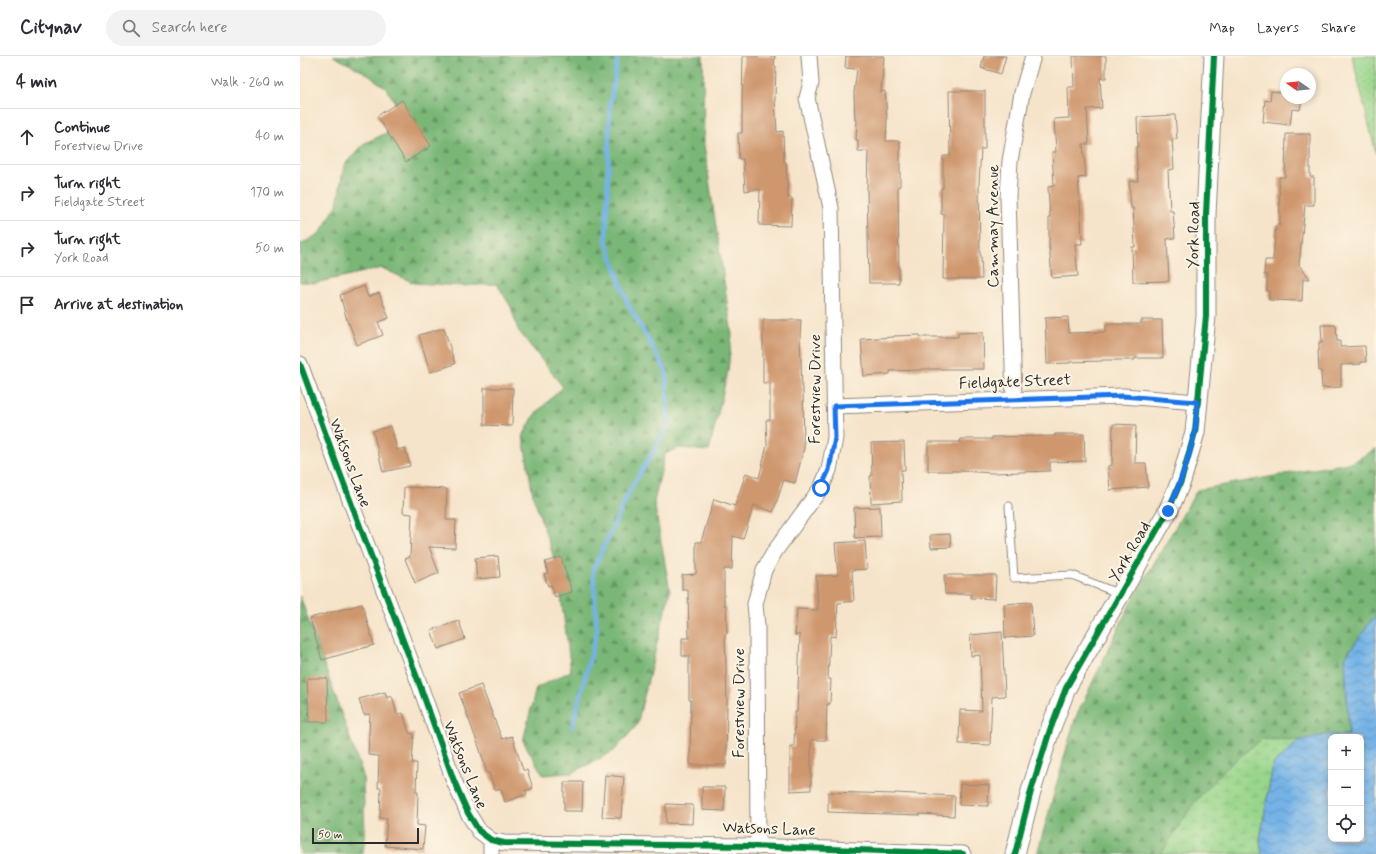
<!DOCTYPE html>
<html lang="en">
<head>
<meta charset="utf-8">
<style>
  :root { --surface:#fff; --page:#f2f2f3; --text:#2b2b33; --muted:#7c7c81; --line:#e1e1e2 }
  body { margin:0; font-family:Mynerve,sans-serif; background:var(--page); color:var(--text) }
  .controls { position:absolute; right:12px; bottom:12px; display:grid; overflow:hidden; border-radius:8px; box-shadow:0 2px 6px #0003 }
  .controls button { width:36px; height:36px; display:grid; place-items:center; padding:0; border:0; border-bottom:1px solid var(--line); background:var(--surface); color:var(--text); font:20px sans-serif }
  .compass { position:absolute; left:980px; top:12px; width:36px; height:36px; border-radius:50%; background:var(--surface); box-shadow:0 2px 6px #0003; rotate:284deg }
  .scale { position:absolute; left:12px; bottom:10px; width:107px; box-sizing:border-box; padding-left:4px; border:2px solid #2b2b2b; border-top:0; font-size:11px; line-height:14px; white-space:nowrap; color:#2b2b2b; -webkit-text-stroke:3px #fcf5e5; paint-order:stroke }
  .stop { position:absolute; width:12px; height:12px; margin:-9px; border:3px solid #1a73e8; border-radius:50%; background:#fff }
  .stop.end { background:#1a73e8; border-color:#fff; box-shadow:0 1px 4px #0008 }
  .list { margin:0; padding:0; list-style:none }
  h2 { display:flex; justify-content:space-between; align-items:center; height:52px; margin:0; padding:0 16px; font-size:17px }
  h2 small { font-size:13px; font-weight:400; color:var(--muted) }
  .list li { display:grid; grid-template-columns:26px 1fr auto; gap:12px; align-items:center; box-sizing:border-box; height:56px; padding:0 16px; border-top:1px solid var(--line) }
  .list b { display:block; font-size:15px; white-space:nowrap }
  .list p { margin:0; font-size:13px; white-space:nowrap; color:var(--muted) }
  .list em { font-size:13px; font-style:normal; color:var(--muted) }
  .icon { flex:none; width:22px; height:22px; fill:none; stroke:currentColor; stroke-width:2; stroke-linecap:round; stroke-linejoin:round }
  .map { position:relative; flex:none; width:1076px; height:798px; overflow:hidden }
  header { display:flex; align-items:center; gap:24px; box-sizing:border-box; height:56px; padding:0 20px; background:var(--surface); border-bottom:1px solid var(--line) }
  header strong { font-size:19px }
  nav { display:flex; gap:22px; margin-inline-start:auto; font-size:14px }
  .search { width:280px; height:36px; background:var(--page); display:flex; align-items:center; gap:10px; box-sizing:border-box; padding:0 14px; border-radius:22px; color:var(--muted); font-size:15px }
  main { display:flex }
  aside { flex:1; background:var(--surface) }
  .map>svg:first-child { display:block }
</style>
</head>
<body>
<header>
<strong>Citynav</strong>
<div class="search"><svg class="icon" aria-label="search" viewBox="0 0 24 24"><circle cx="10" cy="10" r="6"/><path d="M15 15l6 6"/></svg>Search here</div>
<nav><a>Map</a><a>Layers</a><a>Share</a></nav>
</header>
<main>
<aside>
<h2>4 min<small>Walk · 260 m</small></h2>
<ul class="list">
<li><svg class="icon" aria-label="ahead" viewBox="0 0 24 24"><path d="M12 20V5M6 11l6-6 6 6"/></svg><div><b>Continue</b><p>Forestview Drive</p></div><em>40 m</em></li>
<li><svg class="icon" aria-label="right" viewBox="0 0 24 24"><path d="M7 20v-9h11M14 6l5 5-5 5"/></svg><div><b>Turn right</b><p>Fieldgate Street</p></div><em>170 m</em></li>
<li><svg class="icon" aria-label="right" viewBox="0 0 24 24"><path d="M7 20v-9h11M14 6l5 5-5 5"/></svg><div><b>Turn right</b><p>York Road</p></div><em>50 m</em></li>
<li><svg class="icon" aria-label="arrive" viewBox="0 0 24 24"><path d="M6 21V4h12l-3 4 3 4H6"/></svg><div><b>Arrive at destination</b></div></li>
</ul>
</aside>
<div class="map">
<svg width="1076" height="798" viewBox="0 0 1076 798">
  <defs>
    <pattern id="forest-firs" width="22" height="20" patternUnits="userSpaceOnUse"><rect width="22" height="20" fill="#7ab777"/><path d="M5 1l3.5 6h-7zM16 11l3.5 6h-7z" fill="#649562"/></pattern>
    <pattern id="wetland-marsh" width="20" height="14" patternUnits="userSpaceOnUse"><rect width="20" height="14" fill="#99d68b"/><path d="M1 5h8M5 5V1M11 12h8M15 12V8" fill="none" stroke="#84b878"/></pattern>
    <pattern id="park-dots" width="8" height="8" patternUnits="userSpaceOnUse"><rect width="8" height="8" fill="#99d68b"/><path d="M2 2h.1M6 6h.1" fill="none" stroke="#84b878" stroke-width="1.8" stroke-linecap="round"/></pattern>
    <pattern id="water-waves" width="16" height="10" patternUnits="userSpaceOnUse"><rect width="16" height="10" fill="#74b3e7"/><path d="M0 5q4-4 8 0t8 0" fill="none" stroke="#5f92bb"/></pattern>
  </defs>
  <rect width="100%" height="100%" fill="#fcf5e5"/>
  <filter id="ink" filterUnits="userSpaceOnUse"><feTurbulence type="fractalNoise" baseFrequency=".025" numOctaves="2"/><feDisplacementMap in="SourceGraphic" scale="8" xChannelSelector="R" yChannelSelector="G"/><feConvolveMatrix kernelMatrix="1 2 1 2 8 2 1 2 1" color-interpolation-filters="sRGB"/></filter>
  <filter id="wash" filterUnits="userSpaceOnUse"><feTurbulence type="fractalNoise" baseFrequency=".012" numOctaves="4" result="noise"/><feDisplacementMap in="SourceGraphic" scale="16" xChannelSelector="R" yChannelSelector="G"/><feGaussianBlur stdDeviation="0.9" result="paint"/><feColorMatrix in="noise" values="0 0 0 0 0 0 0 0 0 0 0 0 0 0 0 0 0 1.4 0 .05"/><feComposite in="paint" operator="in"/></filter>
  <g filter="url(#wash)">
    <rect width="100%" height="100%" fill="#f6e4ca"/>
    <path fill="url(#forest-firs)" stroke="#527151" d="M33 0H403L404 89 432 279 428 315 409 395 378 392 365 398 354 446 370 535 337 669 314 695 272 717 243 719 223 685 236 632 271 615 257 511 233 440 223 380 235 358 263 331 218 274 211 251 197 228 162 230 114 227 82 212 15 227 0 226V189L20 177 37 149 44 109 65 87 108 67 86 32 64 16Z
      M1076 392V560L1073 562 1045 602 1049 679H1026L960 784 962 798H737L775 663 830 548 897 434 1053 406Z
      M0 540 63 719 65 779 63 798H0Z"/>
    <path fill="url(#wetland-marsh)" stroke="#62805b" d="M962 683 1000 684 973 708 960 784 962 798H861L894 747 926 712Z"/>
    <path fill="url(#park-dots)" stroke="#62805b" d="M1052 0H1076V98Z"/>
    <path fill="url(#water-waves)" stroke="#506f89" fill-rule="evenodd" d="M1076 560V798H962L960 784 973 708 1000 684 1026 679H1049L1045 602 1073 562ZM1031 681H1061V783H1031Z"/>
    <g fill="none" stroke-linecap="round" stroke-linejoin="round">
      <path stroke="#74b3e7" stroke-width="4.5" d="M272 671 297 575 293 514 330 434 369 369 366 315 328 248 306 185 310 50 318 0"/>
    </g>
    <g id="blocks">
      <path fill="#cf976e" d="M443 0H475L474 10H476L475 43 477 76 483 75 484 106H486L488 142H492L491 170 459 169 460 133 445 135 443 103H439L438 77H442V43Z
        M546 0H584L581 36 585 35 587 63 586 85H600V130H598L599 227H569L567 135 568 95H558V84H556L557 64H555L554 37 557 13 545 12Z
        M684 0H706L701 18 681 12Z
        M773 0H806V22H800L802 52 787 53 789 88H783L786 121 778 122 781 160 782 188H775L778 220 752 222 749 188V161H750L748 131 754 130 752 96H756L754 63 769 62 768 31H774Z
        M649 35H685V93H681L679 127 680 199H681L682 223H643L644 158H641V132H643V100H650Z
        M971 35 986 37V42H1002L1000 54 992 53 990 69 963 66 965 44 970 45Z
        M102 44 131 90 106 106 77 60Z
        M875 59 877 83H872L874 113 868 114 870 155H873L875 182 867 183 869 225 833 226 832 191H835L833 152H831L829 125H838L836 91H838L837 61Z
        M986 78H1010V121H1014V149H1005L999 209 1010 223H1003L1002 245 969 244V235H967V219H964L965 204H973L976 169H980L979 121H985Z
        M64 230 68 241 79 237 89 262 78 266 83 279 57 289 49 267 48 268 40 239Z
        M768 261 769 277 806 276V268H841V264H862L863 302H835V304H802V305L770 306V307L747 308 745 262Z
        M463 264H501L500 280 502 331H503L504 392 495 427 484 424 473 456 454 449 443 483 433 480 432 513H424V549H426L427 578H425L427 648 426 709H390L391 644H389V600H382V582H389L388 534H382V519L396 518V486H401L414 443 435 450 446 417 459 422 467 389 466 364H470V327H463Z
        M1021 269H1036L1037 285H1040V291L1065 290 1066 306H1060L1061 308 1041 309V331L1022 332 1021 315H1019L1018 295H1019V286H1022Z
        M144 272 155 308 130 316 119 279Z
        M683 276 684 313H621V314L590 315V318L564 320 561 283 594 281V280L620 279 621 281H658V277Z
        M184 332H213L212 370 184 369Z
        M813 368 836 369 835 407H846L848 431 810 434 808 410 812 409Z
        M91 370 97 394 105 392 110 410 83 416 73 375Z
        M755 378H784L785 405 750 406V415L693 417 660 415H628V386H660L661 383H692V381L755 380Z
        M604 386 605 414H601L602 445 571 447 570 420H572L571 387Z
        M104 431 147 433 146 464H156L155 492 129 491 139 517 115 527 105 503 110 501 112 458 103 457Z
        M580 451 581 481 555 482 554 452Z
        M650 478 651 491 631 492 630 479Z
        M565 485 567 513 552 514 554 545 538 547 536 581 530 580 528 623H531L530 648H527L526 684H511V734L490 735V690H494L495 656H497L500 579H495L497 553 518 554 516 520 538 519 535 487Z
        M198 500 200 521 177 523 175 502Z
        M261 501 272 536 255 541 251 529 248 530 244 518 248 517 245 506Z
        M644 519H696L695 543 671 542V538H645Z
        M731 546 733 580 705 582 704 548Z
        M62 548 74 589 22 604 10 562Z
        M159 565 165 583 138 593 131 574Z
        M702 576 705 640 692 641 690 689 659 688 660 654 682 655 680 599 671 600 670 579Z
        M7 622H27L28 666H9Z
        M181 629 202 683 212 680 223 714H227L233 732 225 735 227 738 205 746 201 733 195 734 189 717H187L179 691 159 637Z
        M85 636 87 642 92 640 97 658 103 657 109 677 114 678 112 707H117L116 736H118L117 769 125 770 123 793 85 790 87 762H80L81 732H78L79 700 68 699 70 658 64 659 59 643Z
        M305 719 324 721 321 762 302 761Z
        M264 726H283L282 755H264Z
        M660 728 689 729 688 750 659 749Z
        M402 731H425L424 755 402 754Z
        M528 736 595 738V737L655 740 654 760 620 758V759L528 756Z
        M366 748 393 749 392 768 366 767Z"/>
    </g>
  </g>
  <g filter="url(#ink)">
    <use href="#blocks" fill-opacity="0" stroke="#90887a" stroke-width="1"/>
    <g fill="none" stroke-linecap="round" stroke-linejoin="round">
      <defs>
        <path id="service" d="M709 450 714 522 772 519 820 538"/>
        <path id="minor" d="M0 308 38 412 119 627 154 725 168 757 179 775 191 784 204 787 449 790 663 798
          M714 343 708 141 710 105 722 37 733 0
          M534 350 823 340 897 346
          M191 784V798
          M458 791 457 570 455 548 464 514 475 495 521 432 529 414 535 382 531 152 507 42 511 27 509 0"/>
        <path id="tertiary" d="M715 798 731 735 750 674 766 632 868 455 881 425 895 376 906 260V158L914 0"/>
      </defs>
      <use href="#service" stroke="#90887a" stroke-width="9"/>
      <use href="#minor" stroke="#90887a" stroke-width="17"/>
      <use href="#tertiary" stroke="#90887a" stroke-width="21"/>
      <use href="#service" stroke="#fff" stroke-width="7"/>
      <use href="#minor" stroke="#fff" stroke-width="15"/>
      <use href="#tertiary" stroke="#fff" stroke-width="19"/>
      <defs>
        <path id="cycleway" d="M0 308 38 412 119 627 154 725 168 757 179 775 191 784 204 787 449 790 663 798
          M715 798 731 735 750 674 766 632 868 455 881 425 895 376 906 260V158L914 0"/>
      </defs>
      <use href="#cycleway" stroke="#fcf5e5" stroke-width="8"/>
      <use href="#cycleway" stroke="#00873e" stroke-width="6"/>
    </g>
  </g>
  <g fill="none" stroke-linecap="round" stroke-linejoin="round" filter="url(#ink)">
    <path stroke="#1a73e8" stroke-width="5" d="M521 432 529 414 535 382 534 350 823 340 897 346C897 357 897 368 894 378 889 405 879 430 868 455"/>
  </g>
  <g text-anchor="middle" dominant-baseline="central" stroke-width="4" stroke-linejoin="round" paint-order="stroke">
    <g font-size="16" fill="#2b2b2b" stroke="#fcf5e5">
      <text transform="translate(693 170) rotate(-90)">Cammay Avenue</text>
      <text transform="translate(894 179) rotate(-89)">York Road</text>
      <text transform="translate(715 326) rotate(-2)">Fieldgate Street</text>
      <text transform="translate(515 333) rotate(-90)">Forestview Drive</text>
      <text transform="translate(50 407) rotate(70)">Watsons Lane</text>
      <text transform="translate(830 496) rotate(-60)">York Road</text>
      <text transform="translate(439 647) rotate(-90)">Forestview Drive</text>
      <text transform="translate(165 709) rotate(68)">Watsons Lane</text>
      <text transform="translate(469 773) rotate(2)">Watsons Lane</text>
    </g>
  </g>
</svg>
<div class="controls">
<button>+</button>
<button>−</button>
<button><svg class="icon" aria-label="locate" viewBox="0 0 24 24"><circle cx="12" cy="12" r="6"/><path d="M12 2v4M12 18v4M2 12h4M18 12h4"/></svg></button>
</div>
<svg class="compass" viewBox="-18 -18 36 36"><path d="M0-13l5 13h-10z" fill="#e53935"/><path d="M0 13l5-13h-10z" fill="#7c7c81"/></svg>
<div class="scale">50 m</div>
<div class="stop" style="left:521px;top:432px"></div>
<div class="stop end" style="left:868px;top:455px"></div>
</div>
</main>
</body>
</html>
